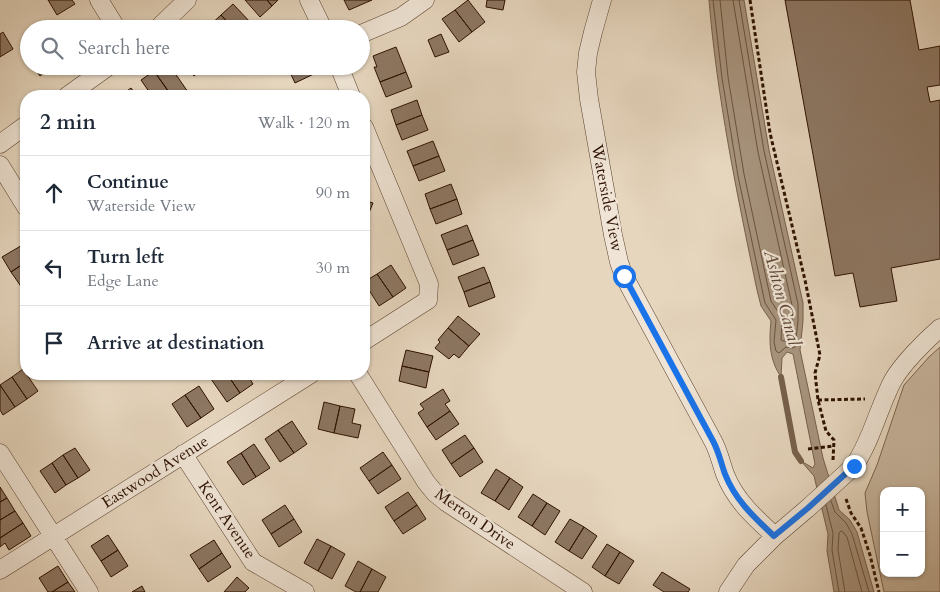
<!DOCTYPE html>
<html lang="en">
<head>
<meta charset="utf-8">
<style>
  :root { --surface:#fff; --page:#f2f2f3; --text:#1f2937; --muted:#747a83; --line:#e0e1e3 }
  body { margin:0; font-family:Cardo,serif; background:var(--page); color:var(--text) }
  .controls { position:absolute; right:15px; bottom:15px; display:grid; overflow:hidden; border-radius:10px; box-shadow:0 1px 4px #0004 }
  .controls button { width:45px; height:45px; display:grid; place-items:center; padding:0; border:0; border-bottom:1px solid var(--line); background:var(--surface); color:var(--text); font:25px sans-serif }
  .stop { position:absolute; width:15px; height:15px; margin:-11px; border:4px solid #1a73e8; border-radius:50%; background:#fff }
  .stop.end { background:#1a73e8; border-color:#fff; box-shadow:0 1px 5px #0008 }
  .list { margin:0; padding:0; list-style:none }
  h2 { display:flex; justify-content:space-between; align-items:center; height:65px; margin:0; padding:0 20px; font-size:21px }
  h2 small { font-size:16px; font-weight:400; color:var(--muted) }
  .list li { display:grid; grid-template-columns:32px 1fr auto; gap:15px; align-items:center; box-sizing:border-box; height:75px; padding:0 20px; border-top:1px solid var(--line) }
  .list b { display:block; font-size:19px; white-space:nowrap }
  .list p { margin:0; font-size:16px; white-space:nowrap; color:var(--muted) }
  .list em { font-size:16px; font-style:normal; color:var(--muted) }
  .icon { flex:none; width:28px; height:28px; fill:none; stroke:currentColor; stroke-width:2; stroke-linecap:round; stroke-linejoin:round }
  .map { position:relative; flex:none; width:940px; height:592px; overflow:hidden }
  .search { position:absolute; background:var(--surface); box-shadow:0 1px 4px #0004; left:20px; top:20px; width:350px; height:55px; display:flex; align-items:center; gap:12px; box-sizing:border-box; padding:0 18px; border-radius:28px; color:var(--muted); font-size:19px }
  .panel { position:absolute; background:var(--surface); box-shadow:0 1px 4px #0004; left:20px; top:90px; width:350px; height:290px; border-radius:20px }
  .map>svg:first-child { display:block }
</style>
</head>
<body>
<div class="map">
<svg width="940" height="592" viewBox="0 0 940 592">
  <rect width="100%" height="100%" fill="#e6d6be"/>
  <filter id="stains"><feTurbulence type="fractalNoise" baseFrequency=".004" numOctaves="4"/><feColorMatrix values="0 0 0 0 .2 0 0 0 0 .09 0 0 0 0 .02 0 0 0 .5 -.17"/></filter>
  <radialGradient id="worn" r=".72"><stop offset=".6" stop-color="#630" stop-opacity="0"/><stop offset="1" stop-color="#630" stop-opacity=".3"/></radialGradient>
  <path fill="#c7b59e" stroke="#7a634f" fill-rule="evenodd" d="M940 347V592H884L867 512 865 493 877 465 904 385 929 357ZM884 491H921V573H884Z"/>
  <path fill="#a7937d" stroke="#765f4b" d="M709 0H744L769 150 803 303V321L800 350 823 458 839 510 850 520 857 532 874 592H834L827 551 828 534 814 476 801 461 813 468 815 464 793 354 787 352 782 358 781 377C769 359 769 342 771 321L761 306 757 290C737 194 717 98 709 0Z"/>
  <g fill="none" stroke-linecap="round" stroke-linejoin="round">
    <path stroke="#6a523e" stroke-width="1" d="M713 0 722 78 738 176 765 303 776 320 774 342 776 351 779 353 786 347 793 348 795 347 798 321V304L764 151 739 0
      M720 0 728 77 744 174 771 301 782 318 781 340 783 341H788L790 339 792 321V305L758 152 733 0
      M831 501 835 512 846 523 852 534 869 592
      M826 505 833 533 832 550 839 592
      M845 592 838 550 839 533 841 531 843 532 847 537 862 592"/>
    <path stroke="#765f4b" stroke-width="6" d="M781 377 795 452 801 461"/>
  </g>
  <path fill="#8d7763" stroke="#2d1100" d="M48 0H72L75 4 57 15Z
    M245 0H267L272 6 260 17Z
    M267 0H278L272 6Z
    M344 0H372L349 10Z
    M468 0 485 22 472 32 455 10Z
    M487 0H505L503 10 486 7Z
    M785 0H910L919 50 940 46V85L927 87 930 102 940 100V259L891 268 897 301 860 307 853 273 835 276Z
    M233 4 252 24 247 29H234L221 15Z
    M455 10 472 32 459 42 442 19Z
    M221 15 234 29H212L209 26Z
    M3 32 13 49 0 57V34Z
    M441 34 449 52 435 57 428 40Z
    M396 47 406 72 380 82 374 67H377L373 56Z
    M33 66H56L49 71 48 70 40 76Z
    M160 66H170L188 92 181 96H172L154 71Z
    M186 66H206L194 76Z
    M278 66H292L280 72Z
    M292 66H318L320 71 295 83 288 68Z
    M154 71 170 94 166 96H152L141 80Z
    M406 72 412 87 386 97 380 82Z
    M131 88 137 96H120Z
    M417 100 422 115 396 125 391 110Z
    M422 115 428 130 402 140 396 125Z
    M433 141 439 156 413 166 407 151Z
    M439 156 445 171 419 181 413 166Z
    M451 184 457 199 430 209 425 194Z
    M457 199 462 214 436 224 430 209Z
    M364 200 373 203 364 225Z
    M467 225 473 240 447 250 441 235Z
    M473 240 479 255 453 265 447 250Z
    M24 244 26 247V262L11 272 2 257Z
    M26 262V281L20 285 11 272Z
    M391 265 406 288 393 297 377 274Z
    M484 267 490 282 464 292 458 277Z
    M377 274 393 297 379 306 364 282Z
    M26 281V295L20 285Z
    M490 282 495 297 469 307 464 292Z
    M458 316 480 334 469 346 448 328Z
    M448 328 469 346 459 358 454 354 449 359 435 348 440 342 438 340Z
    M406 350 433 356 429 372 402 366Z
    M402 366 429 372 426 388 399 381Z
    M23 369 38 391 27 399 12 377Z
    M218 374H227L240 393 227 402 211 379Z
    M227 374H247L253 384 240 393Z
    M12 377 27 399 15 407 0 385Z
    M0 385 15 407 3 415 0 410Z
    M199 386 214 409 201 418 185 395Z
    M443 389 450 401 445 404 450 411 427 427 418 413 424 409 420 404Z
    M185 395 201 418 187 427 172 404Z
    M324 402 340 406 334 433 318 429Z
    M340 406 355 409 352 423 361 425 358 438 334 433Z
    M450 411 459 424 436 440 427 427Z
    M292 421 307 444 294 453 278 430Z
    M278 430 294 453 280 462 265 439Z
    M465 435 474 448 451 464 442 450Z
    M254 444 270 468 256 477 241 453Z
    M75 448 90 470 78 478 63 455Z
    M474 448 483 462 460 477 451 464Z
    M383 452 392 465 369 481 360 468Z
    M241 453 256 477 243 485 227 462Z
    M63 455 78 478 66 485 52 463Z
    M52 463 66 485 55 493 40 471Z
    M392 465 401 479 378 494 369 481Z
    M496 469 510 478 495 501 481 493Z
    M510 478 523 487 509 510 495 501Z
    M0 487 7 498 0 502Z
    M408 492 417 505 394 521 385 507Z
    M533 494 547 503 532 526 518 517Z
    M7 498 15 511 0 520V502Z
    M547 503 560 511 545 535 532 526Z
    M285 505 294 519 271 534 262 520Z
    M417 505 426 519 403 534 394 521Z
    M15 511 23 523 0 538V520Z
    M294 519 302 532 279 547 271 534Z
    M570 519 584 527 569 551 555 542Z
    M23 523 31 536 9 550 5 543 0 547V538Z
    M584 527 597 536 582 559 569 551Z
    M108 535 118 550 101 561 91 546Z
    M317 539 331 546 318 571 304 563Z
    M214 540 222 553 199 569 190 555Z
    M607 544 620 552 605 576 592 567Z
    M331 546 345 554 332 579 318 571Z
    M118 550 128 566 111 577 101 561Z
    M620 552 634 561 619 584 605 576Z
    M222 553 231 567 208 582 199 569Z
    M358 561 372 569 360 592H356L345 586Z
    M58 566 68 582 52 592H48L39 578Z
    M372 569 386 577 378 592H360Z
    M662 572 690 589 688 592H664L653 585Z
    M237 577 249 588 245 592H224Z
    M68 582 75 592H52Z
    M142 586 145 592H132Z"/>
  <g fill="none" stroke-linecap="round" stroke-linejoin="round">
    <defs>
      <path id="minor" d="M99 0 117 29
        M309 0 323 29
        M602 0 593 32 588 53 586 72 589 99 613 235 619 262 624 276 633 293 713 441C719 452 721 463 725 474 735 500 755 518 775 536
        M157 29 187 0
        M361 34 401 17 425 0
        M339 66 351 96
        M67 96 109 66
        M364 127 429 284 428 300 364 341
        M0 144 26 125
        M0 165 26 207
        M358 374 426 482 435 493 446 502 583 592
        M0 453 89 592
        M183 454 253 562 305 592
        M854 466C871 441 878 410 892 382 901 365 925 341 940 328
        M0 570 311 374
        M728 592 746 565 775 536 808 508"/>
    </defs>
    <use href="#minor" stroke="#5b4230" stroke-width="19"/>
    <path stroke="#2d1100" stroke-width="3" stroke-dasharray="4 2.5" stroke-linecap="butt" d="M750 0 770 133 805 280 820 355 815 373 818 400 826 431 834 440 833 460
      M818 400 865 399
      M808 449 834 446
      M846 499 851 513 861 528 870 555 879 592"/>
    <use href="#minor" stroke="#efe4d5" stroke-width="18"/>
    <defs>
      <path id="minor-bridge" d="M808 508 854 466"/>
    </defs>
    <use href="#minor-bridge" stroke="#5b4230" stroke-width="19" stroke-linecap="butt"/>
    <use href="#minor-bridge" stroke="#efe4d5" stroke-width="18"/>
  </g>
  <g fill="none" stroke-linecap="round" stroke-linejoin="round">
    <path stroke="#1a73e8" stroke-width="6" d="M624 276 713 441C719 452 721 463 725 474 735 500 755 518 774 536L808 508 854 466"/>
  </g>
  <g text-anchor="middle" dominant-baseline="central" stroke-width="4.5" stroke-linejoin="round" paint-order="stroke">
    <g font-size="16" fill="#2d1100" stroke="#efe4d5">
      <text transform="translate(607 198) rotate(79)">Waterside View</text>
      <text transform="translate(155 472) rotate(-32)">Eastwood Avenue</text>
      <text transform="translate(475 519) rotate(35)">Merton Drive</text>
      <text transform="translate(227 520) rotate(56)">Kent Avenue</text>
    </g>
    <g font-size="18" font-style="italic" fill="#5e4532" stroke="#efe4d5">
      <text transform="translate(782 298) rotate(75)">Ashton Canal</text>
    </g>
  </g>
  <rect width="100%" height="100%" filter="url(#stains)"/>
  <rect width="100%" height="100%" fill="url(#worn)"/>
</svg>
<div class="controls">
<button>+</button>
<button>−</button>
</div>
<div class="stop" style="left:624px;top:276px"></div>
<div class="stop end" style="left:854px;top:466px"></div>
<div class="search"><svg class="icon" aria-label="search" viewBox="0 0 24 24"><circle cx="10" cy="10" r="6"/><path d="M15 15l6 6"/></svg>Search here</div>
<section class="panel">
<h2>2 min<small>Walk · 120 m</small></h2>
<ul class="list">
<li><svg class="icon" aria-label="ahead" viewBox="0 0 24 24"><path d="M12 20V5M6 11l6-6 6 6"/></svg><div><b>Continue</b><p>Waterside View</p></div><em>90 m</em></li>
<li><svg class="icon" aria-label="left" viewBox="0 0 24 24"><path d="M17 20v-9H6M10 6l-5 5 5 5"/></svg><div><b>Turn left</b><p>Edge Lane</p></div><em>30 m</em></li>
<li><svg class="icon" aria-label="arrive" viewBox="0 0 24 24"><path d="M6 21V4h12l-3 4 3 4H6"/></svg><div><b>Arrive at destination</b></div></li>
</ul>
</section>
</div>
</body>
</html>
